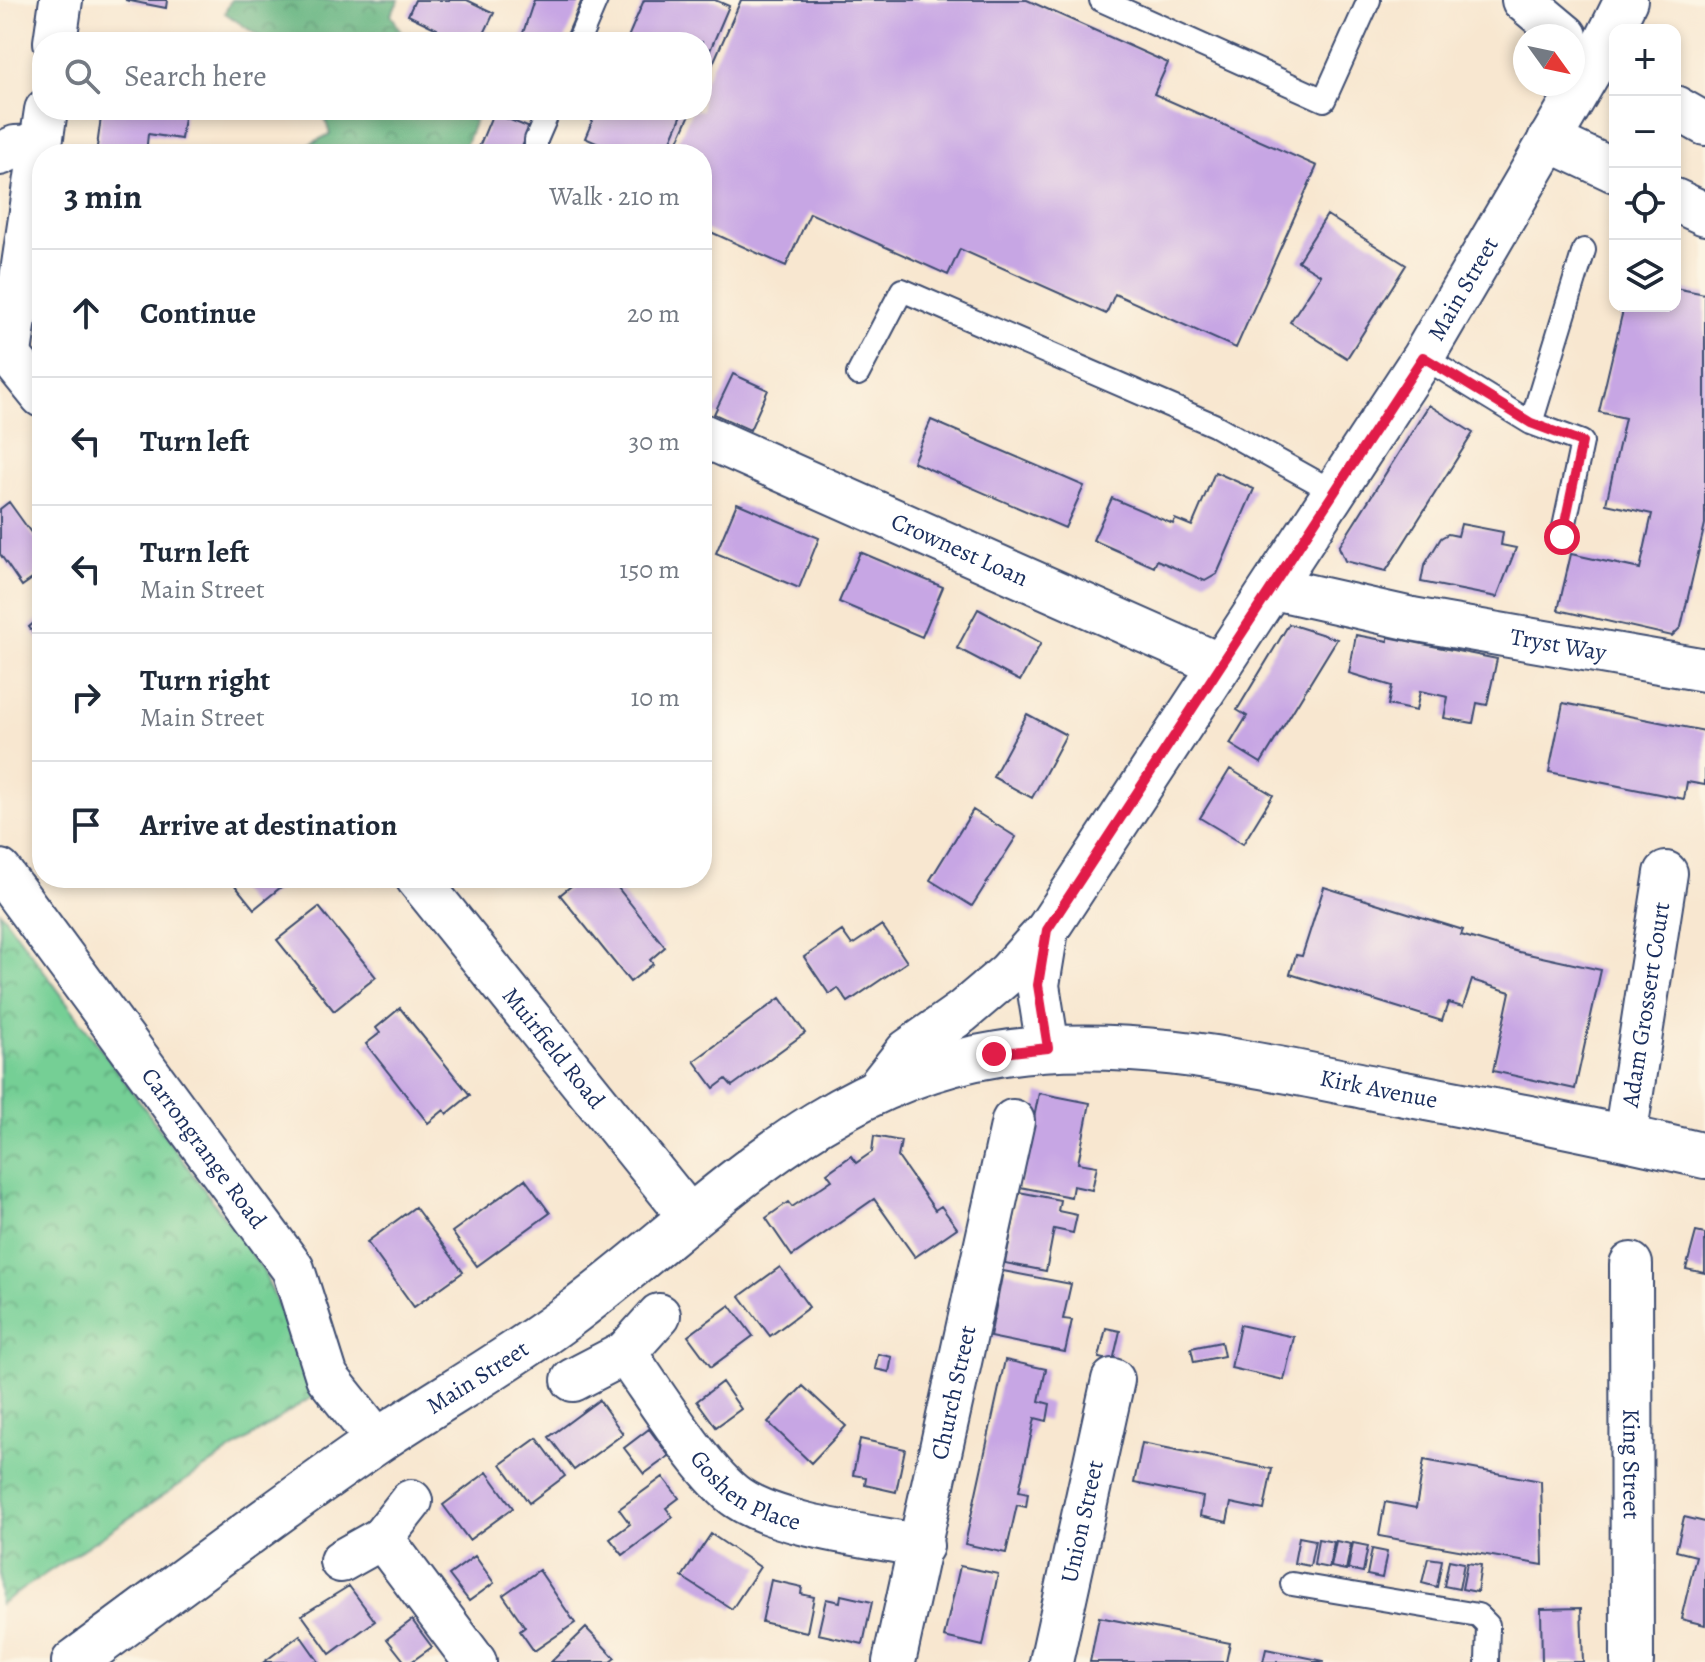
<!DOCTYPE html>
<html lang="en">
<head>
<meta charset="utf-8">
<style>
  :root { --surface:#fff; --page:#f2f2f3; --text:#1f2937; --muted:#747a83; --line:#e0e1e3 }
  body { margin:0; font-family:Alegreya,serif; background:var(--page); color:var(--text) }
  .controls { position:absolute; right:24px; top:24px; display:grid; overflow:hidden; border-radius:16px; box-shadow:0 4px 12px #0003 }
  .controls button { width:72px; height:72px; display:grid; place-items:center; padding:0; border:0; border-bottom:2px solid var(--line); background:var(--surface); color:var(--text); font:40px sans-serif }
  .compass { position:absolute; left:1513px; top:24px; width:72px; height:72px; border-radius:50%; background:var(--surface); box-shadow:0 4px 12px #0003; rotate:123deg }
  .stop { position:absolute; width:24px; height:24px; margin:-18px; border:6px solid #e11d48; border-radius:50%; background:#fff }
  .stop.end { background:#e11d48; border-color:#fff; box-shadow:0 2px 8px #0008 }
  .list { margin:0; padding:0; list-style:none }
  h2 { display:flex; justify-content:space-between; align-items:center; height:104px; margin:0; padding:0 32px; font-size:34px }
  h2 small { font-size:26px; font-weight:400; color:var(--muted) }
  .list li { display:grid; grid-template-columns:52px 1fr auto; gap:24px; align-items:center; box-sizing:border-box; height:128px; padding:0 32px; border-top:2px solid var(--line) }
  .list b { display:block; font-size:30px; white-space:nowrap }
  .list p { margin:0; font-size:26px; white-space:nowrap; color:var(--muted) }
  .list em { font-size:26px; font-style:normal; color:var(--muted) }
  .icon { flex:none; width:44px; height:44px; fill:none; stroke:currentColor; stroke-width:2; stroke-linecap:round; stroke-linejoin:round }
  .map { position:relative; flex:none; width:1705px; height:1662px; overflow:hidden }
  .search { position:absolute; background:var(--surface); box-shadow:0 4px 12px #0003; left:32px; top:32px; width:680px; height:88px; display:flex; align-items:center; gap:20px; box-sizing:border-box; padding:0 28px; border-radius:32px; color:var(--muted); font-size:30px }
  .panel { position:absolute; background:var(--surface); box-shadow:0 4px 12px #0003; left:32px; top:144px; width:680px; height:744px; border-radius:32px }
  .map>svg:first-child { display:block }
</style>
</head>
<body>
<div class="map">
<svg width="1705" height="1662" viewBox="0 0 1705 1662">
  <defs>
    <pattern id="forest-crowns" width="20" height="18" patternUnits="userSpaceOnUse" patternTransform="scale(2)"><rect width="20" height="18" fill="#60b27e"/><path d="M2 6a3 3 0 1 1 6 0M12 15a3 3 0 1 1 6 0" fill="none" stroke="#4e916a"/></pattern>
    <pattern id="park-crowns" width="20" height="18" patternUnits="userSpaceOnUse" patternTransform="scale(2)"><rect width="20" height="18" fill="#75cf95"/><path d="M2 6a3 3 0 1 1 6 0M12 15a3 3 0 1 1 6 0" fill="none" stroke="#5fa87d"/></pattern>
  </defs>
  <rect width="100%" height="100%" fill="#fcf5e5"/>
  <filter id="ink" filterUnits="userSpaceOnUse"><feTurbulence type="fractalNoise" baseFrequency=".0125" numOctaves="2"/><feDisplacementMap in="SourceGraphic" scale="16" xChannelSelector="R" yChannelSelector="G"/><feConvolveMatrix kernelMatrix="1 2 1 2 8 2 1 2 1" color-interpolation-filters="sRGB"/></filter>
  <filter id="wash" filterUnits="userSpaceOnUse"><feTurbulence type="fractalNoise" baseFrequency=".006" numOctaves="4" result="noise"/><feDisplacementMap in="SourceGraphic" scale="32" xChannelSelector="R" yChannelSelector="G"/><feGaussianBlur stdDeviation="1.8" result="paint"/><feColorMatrix in="noise" values="0 0 0 0 0 0 0 0 0 0 0 0 0 0 0 0 0 1.4 0 .05"/><feComposite in="paint" operator="in"/></filter>
  <g filter="url(#wash)">
    <rect width="100%" height="100%" fill="#f8e7d0"/>
    <path fill="url(#forest-crowns)" stroke="#3e706e" stroke-width="2" d="M231 0H399L391 14 406 41 267 42 225 13Z
      M322 110H428L475 120 462 154H291L330 134Z"/>
    <path fill="url(#park-crowns)" stroke="#487f7a" stroke-width="2" d="M0 911 263 1270 316 1394 0 1604Z"/>
    <g id="blocks">
      <path fill="#c7a6e4" d="M125 0H167L166 8Z
        M415 0H467L494 13 480 42H431L437 29 408 15Z
        M534 0H582L564 42H520Z
        M644 0H715L729 6 702 69V42H626Z
        M741 0H1027L1168 63 1154 94 1317 166 1236 348 1115 294 1106 314 960 249 948 275 810 213 786 266 702 228V154H672L692 110H702V88Z
        M112 35 150 40V42H111Z
        M102 110H185L181 139 148 134 146 154H96Z
        M508 110H535L531 120Z
        M597 110H684L665 154H621L585 138Z
        M493 113 530 128 519 154H476Z
        M1327 215 1406 265 1347 358 1290 322 1321 275 1298 261Z
        M1675 288 1705 294V524L1681 627 1672 636 1558 610 1571 554 1640 569 1652 514 1606 504 1625 418 1599 412 1624 306H1675Z
        M733 374 768 390 750 430 714 414Z
        M1429 405 1473 433 1386 571 1345 561 1339 547Z
        M931 420 1084 486 1065 528 913 462Z
        M1215 472 1254 489 1217 574 1205 581 1157 560 1154 567 1093 540 1112 498 1173 524 1175 519 1192 526Z
        M9 502 42 548V572L22 586 0 554V509Z
        M737 503 819 538 799 588 716 553Z
        M1461 524 1503 532 1501 545 1516 548 1497 597 1421 582 1424 566 1441 538 1448 534 1458 536Z
        M860 552 943 587 922 637 839 602Z
        M978 609 1041 643 1020 681 957 648Z
        M42 616V644L29 627Z
        M1289 624 1337 639 1261 763 1230 744 1247 716 1237 710Z
        M1356 635 1388 641V637L1497 659 1487 705 1477 703 1473 723 1444 718 1448 697 1420 691 1416 711 1388 705 1392 686 1349 673Z
        M1563 703 1705 731V785L1687 782 1684 799 1549 772Z
        M1027 714 1066 735 1032 798 993 777Z
        M1230 769 1273 795 1243 844 1200 818Z
        M973 810 1016 837 972 906 930 880Z
        M229 878H292L254 909Z
        M581 878H610L665 947 650 960 653 964 630 982 560 895Z
        M1324 887 1463 930 1461 935 1519 952 1601 970 1575 1089 1493 1071 1510 992 1472 980 1463 1007 1448 1003 1442 1021 1290 974 1296 955 1302 956Z
        M319 907 376 977 334 1011 277 940Z
        M882 925 907 962 848 1002 838 988 829 994 804 957 842 931 852 945Z
        M780 998 805 1033 732 1086 726 1079 714 1088 694 1061Z
        M400 1008 470 1095 447 1114 444 1110 428 1123 366 1044 380 1033 376 1028Z
        M1039 1093 1090 1103 1078 1163 1097 1166 1092 1190 1073 1186 1071 1197 1020 1187Z
        M874 1136 901 1141 898 1157 935 1210 941 1206 957 1228 915 1257 874 1199 792 1256 766 1218 788 1202 792 1207 832 1180 827 1173 851 1156 856 1163 872 1152Z
        M525 1179 550 1213 477 1266 452 1232Z
        M1019 1192 1060 1200 1058 1211 1077 1215 1073 1233 1054 1229 1046 1271 1005 1263Z
        M415 1207 463 1272 414 1307 367 1242Z
        M1696 1232 1705 1234V1273L1686 1269Z
        M780 1267 809 1307 770 1336 740 1296Z
        M1003 1271 1071 1284 1063 1319 1072 1320 1065 1352 990 1337Z
        M730 1305 753 1336 711 1367 688 1336Z
        M1240 1325 1294 1337 1284 1380 1231 1368Z
        M1106 1328 1120 1331 1113 1361 1099 1358Z
        M1221 1342 1224 1356 1194 1362 1191 1348Z
        M878 1354 892 1357 889 1372 875 1369Z
        M1005 1360 1046 1369 1039 1401 1050 1404 1047 1421 1035 1418 1019 1491 1028 1493 1026 1507 1017 1505 1006 1553 965 1544Z
        M722 1382 741 1409 716 1427 697 1401Z
        M803 1386 846 1426 811 1463 768 1422Z
        M599 1400 623 1434 574 1470 549 1437Z
        M649 1429 669 1456 644 1474 624 1448Z
        M537 1438 565 1476 529 1503 501 1464Z
        M860 1439 905 1449 896 1492 865 1485 866 1477 853 1475Z
        M1142 1443 1272 1469 1264 1510 1231 1503 1227 1522 1200 1516 1203 1497 1134 1483Z
        M1424 1460 1541 1481 1543 1565 1379 1536 1385 1502 1416 1508Z
        M487 1472 513 1508 469 1540 443 1505Z
        M663 1477 679 1498 666 1508 673 1517 623 1555 610 1539 630 1524 619 1509Z
        M1684 1517 1705 1522V1625L1681 1619 1696 1556 1676 1551Z
        M711 1534 760 1567 732 1609 682 1577Z
        M1299 1537 1315 1540 1310 1566 1294 1563Z
        M1318 1539 1334 1542 1329 1568 1314 1565Z
        M1336 1541 1351 1544 1346 1570 1331 1567Z
        M1353 1543 1368 1546 1363 1572 1348 1569Z
        M1372 1549 1387 1552 1382 1578 1367 1575Z
        M475 1556 494 1583 469 1601 449 1575Z
        M1428 1558 1442 1560 1437 1587 1422 1583Z
        M1449 1560 1464 1563 1459 1589 1444 1586Z
        M1467 1563 1481 1565 1477 1592 1462 1589Z
        M960 1566 998 1574 983 1646 944 1637Z
        M539 1570 575 1623 534 1651 520 1631 525 1627 503 1595Z
        M771 1580 802 1587 801 1594 814 1597 807 1632 762 1622Z
        M349 1586 375 1621 330 1654 302 1615Z
        M841 1595 872 1602 863 1644 818 1634 826 1599 840 1602Z
        M1581 1608 1583 1662H1542L1541 1609Z
        M1099 1617 1230 1643 1226 1662H1090Z
        M412 1620 432 1647 411 1662H405L387 1639Z
        M586 1628 615 1658 610 1662H551Z
        M300 1635 319 1662H264Z
        M1266 1649 1324 1661V1662H1263Z"/>
    </g>
  </g>
  <g filter="url(#ink)">
    <use href="#blocks" fill-opacity="0" stroke="#3c4b6f" stroke-width="2"/>
    <g fill="none" stroke-linecap="round" stroke-linejoin="round">
      <defs>
        <path id="lane" d="M1101 0 1324 100 1369 0
          M578 42 596 0
          M536 154V140L549 110
          M1423 357 1531 423 1582 442 1562 537
          M858 374 902 290 1214 425 1336 493
          M1531 423 1584 250
          M1292 1584 1478 1615 1488 1625 1487 1662"/>
        <g id="street">
          <path d="M1523 0 1566 36"/>
          <path d="M55 42 61 0"/>
          <path d="M1675 107 1705 124"/>
          <path d="M1549 140 1615 171"/>
          <path d="M0 154 15 147 41 146"/>
          <path d="M1675 200 1705 214"/>
          <path d="M0 344 42 396"/>
          <path d="M10 353 46 110"/>
          <path id="s1" d="M702 435 1218 664"/>
          <path id="s2" d="M1274 588 1412 619 1705 670"/>
          <path id="s3" d="M0 871 293 1269 327 1377 378 1441"/>
          <path id="s4" d="M417 878 689 1216"/>
          <path id="s5" d="M1048 1048 1038 985 1047 930 1423 357 1597 59 1626 0"/>
          <path d="M878 1088 907 1051 962 1012 1008 973 1047 930"/>
          <path id="s6" d="M1625 1137 1666 873"/>
          <path id="s7" d="M1631 1264 1632 1662"/>
          <path id="s8" d="M659 1315 625 1353C652 1390 703 1474 738 1498 779 1526 871 1536 922 1546"/>
          <path d="M573 1380 625 1353"/>
          <path d="M411 1501 382 1538 475 1662"/>
          <path d="M341 1561 382 1538"/>
          <path id="s9" d="M894 1662 1013 1121"/>
          <path id="s10" d="M1051 1662 1113 1380"/>
        </g>
        <g id="secondary">
          <path id="s11" d="M74 1662C175 1588 275 1511 379 1440 440 1399 505 1363 564 1319 704 1216 817 1082 998 1054 1129 1033 1261 1066 1389 1091 1495 1111 1600 1131 1705 1156"/>
        </g>
      </defs>
      <use href="#lane" stroke="#3c4b6f" stroke-width="26"/>
      <use href="#street" stroke="#3c4b6f" stroke-width="46"/>
      <use href="#secondary" stroke="#3c4b6f" stroke-width="48"/>
      <use href="#lane" stroke="#fff" stroke-width="22"/>
      <use href="#street" stroke="#fff" stroke-width="42"/>
      <use href="#secondary" stroke="#fff" stroke-width="44"/>
    </g>
  </g>
  <g fill="none" stroke-linecap="round" stroke-linejoin="round" filter="url(#ink)">
    <path stroke="#e11d48" stroke-width="10" d="M994 1054 1048 1048 1038 985 1047 930 1423 357 1531 423 1582 442 1562 537"/>
  </g>
  <g text-anchor="middle" dominant-baseline="central" stroke-width="7" stroke-linejoin="round" paint-order="stroke">
    <g font-size="24" fill="#1b2f5e" stroke="#fcf5e5">
      <text stroke="none"><textPath href="#s5" startOffset="884">Main Street</textPath></text>
      <text stroke="none"><textPath href="#s1" startOffset="282">Crownest Loan</textPath></text>
      <text stroke="none"><textPath href="#s2" startOffset="290">Tryst Way</textPath></text>
      <text stroke="none"><textPath href="#s6" startOffset="134">Adam Grossert Court</textPath></text>
      <text stroke="none"><textPath href="#s4" startOffset="218">Muirfield Road</textPath></text>
      <text stroke="none"><textPath href="#s11" startOffset="1498">Kirk Avenue</textPath></text>
      <text stroke="none"><textPath href="#s3" startOffset="344">Carrongrange Road</textPath></text>
      <text stroke="none"><textPath href="#s11" startOffset="494">Main Street</textPath></text>
      <text stroke="none"><textPath href="#s9" startOffset="276">Church Street</textPath></text>
      <text stroke="none"><textPath href="#s7" startOffset="200">King Street</textPath></text>
      <text stroke="none"><textPath href="#s8" startOffset="238">Goshen Place</textPath></text>
      <text stroke="none"><textPath href="#s10" startOffset="144">Union Street</textPath></text>
    </g>
  </g>
</svg>
<div class="controls">
<button>+</button>
<button>−</button>
<button><svg class="icon" aria-label="locate" viewBox="0 0 24 24"><circle cx="12" cy="12" r="6"/><path d="M12 2v4M12 18v4M2 12h4M18 12h4"/></svg></button>
<button><svg class="icon" aria-label="layers" viewBox="0 0 24 24"><path d="M12 4l9 5-9 5-9-5zM3 14l9 5 9-5"/></svg></button>
</div>
<svg class="compass" viewBox="-18 -18 36 36"><path d="M0-13l5 13h-10z" fill="#e53935"/><path d="M0 13l5-13h-10z" fill="#747a83"/></svg>
<div class="stop" style="left:1562px;top:537px"></div>
<div class="stop end" style="left:994px;top:1054px"></div>
<div class="search"><svg class="icon" aria-label="search" viewBox="0 0 24 24"><circle cx="10" cy="10" r="6"/><path d="M15 15l6 6"/></svg>Search here</div>
<section class="panel">
<h2>3 min<small>Walk · 210 m</small></h2>
<ul class="list">
<li><svg class="icon" aria-label="ahead" viewBox="0 0 24 24"><path d="M12 20V5M6 11l6-6 6 6"/></svg><div><b>Continue</b></div><em>20 m</em></li>
<li><svg class="icon" aria-label="left" viewBox="0 0 24 24"><path d="M17 20v-9H6M10 6l-5 5 5 5"/></svg><div><b>Turn left</b></div><em>30 m</em></li>
<li><svg class="icon" aria-label="left" viewBox="0 0 24 24"><path d="M17 20v-9H6M10 6l-5 5 5 5"/></svg><div><b>Turn left</b><p>Main Street</p></div><em>150 m</em></li>
<li><svg class="icon" aria-label="right" viewBox="0 0 24 24"><path d="M7 20v-9h11M14 6l5 5-5 5"/></svg><div><b>Turn right</b><p>Main Street</p></div><em>10 m</em></li>
<li><svg class="icon" aria-label="arrive" viewBox="0 0 24 24"><path d="M6 21V4h12l-3 4 3 4H6"/></svg><div><b>Arrive at destination</b></div></li>
</ul>
</section>
</div>
</body>
</html>
